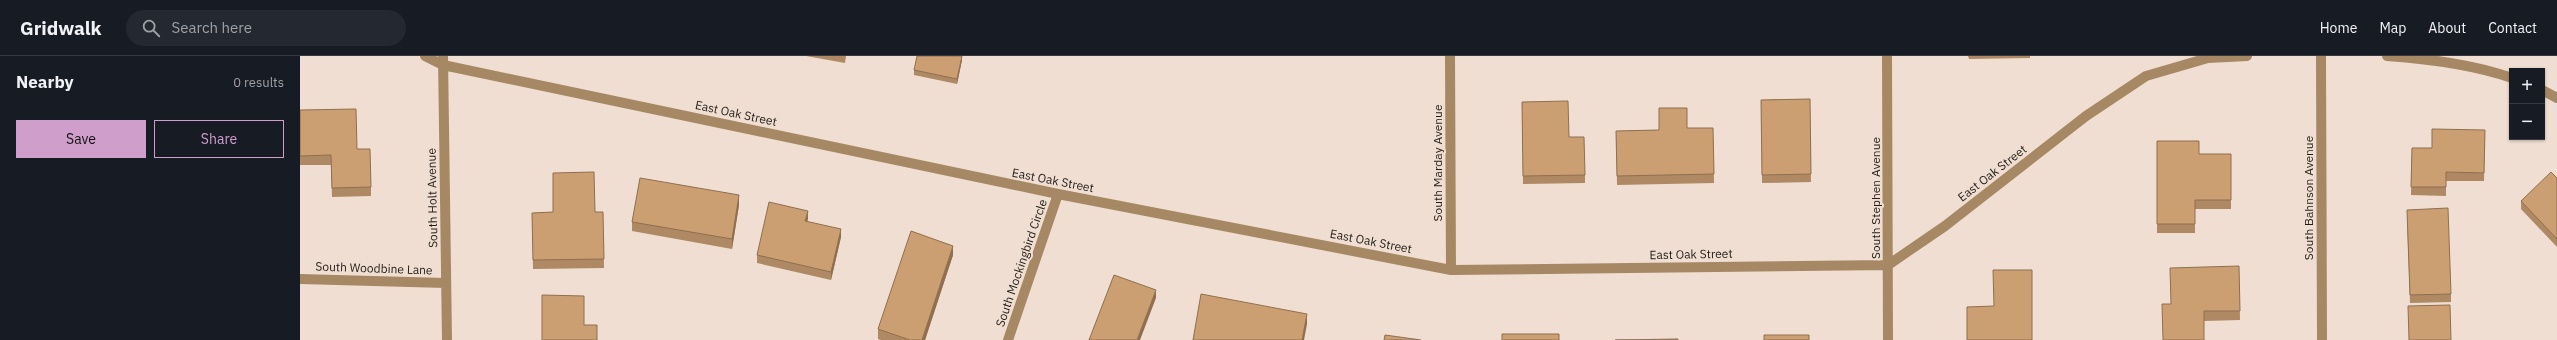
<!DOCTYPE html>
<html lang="en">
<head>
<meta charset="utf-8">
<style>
  :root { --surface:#171b24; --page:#242831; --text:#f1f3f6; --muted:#9ea1a6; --line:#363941; --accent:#cf9eca }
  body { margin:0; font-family:"IBM Plex Sans",sans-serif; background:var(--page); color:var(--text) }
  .controls { position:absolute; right:12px; top:12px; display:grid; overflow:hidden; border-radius:0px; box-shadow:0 1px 3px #0004 }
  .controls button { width:36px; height:36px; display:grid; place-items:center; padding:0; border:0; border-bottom:1px solid var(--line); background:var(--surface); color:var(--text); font:20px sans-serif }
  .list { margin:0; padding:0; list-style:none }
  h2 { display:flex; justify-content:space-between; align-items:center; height:52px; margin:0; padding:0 16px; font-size:17px }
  h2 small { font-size:13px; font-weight:400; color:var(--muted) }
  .actions { display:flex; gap:8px; padding:12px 16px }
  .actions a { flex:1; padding:9px 0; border:1px solid var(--accent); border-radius:0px; text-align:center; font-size:14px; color:var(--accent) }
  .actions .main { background:var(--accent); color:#111 }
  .icon { flex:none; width:22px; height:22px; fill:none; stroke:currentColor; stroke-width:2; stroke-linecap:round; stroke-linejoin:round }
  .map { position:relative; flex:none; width:2257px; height:284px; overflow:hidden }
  header { display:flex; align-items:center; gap:24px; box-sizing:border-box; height:56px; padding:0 20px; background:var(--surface); border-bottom:1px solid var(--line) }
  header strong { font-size:19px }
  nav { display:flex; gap:22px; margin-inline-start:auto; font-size:14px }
  .search { width:280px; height:36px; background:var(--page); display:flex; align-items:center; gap:10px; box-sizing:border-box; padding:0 14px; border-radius:22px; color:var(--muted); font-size:15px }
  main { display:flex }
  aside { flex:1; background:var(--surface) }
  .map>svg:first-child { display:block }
</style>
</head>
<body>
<header>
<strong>Gridwalk</strong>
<div class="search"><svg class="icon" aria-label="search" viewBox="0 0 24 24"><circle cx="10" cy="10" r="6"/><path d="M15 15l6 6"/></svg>Search here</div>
<nav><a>Home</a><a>Map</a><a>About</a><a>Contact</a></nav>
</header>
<main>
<aside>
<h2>Nearby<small>0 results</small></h2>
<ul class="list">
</ul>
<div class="actions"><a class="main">Save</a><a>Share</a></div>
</aside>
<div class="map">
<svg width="2257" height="284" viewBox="0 0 2257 284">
  <rect width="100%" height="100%" fill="#efded1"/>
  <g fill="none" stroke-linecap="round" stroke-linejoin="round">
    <path stroke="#a78864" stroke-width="10" d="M125 0 143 9 758 138 1151 214 1588 209 1645 170 1786 60 1846 20 1908 2 1947 0
      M143 0 147 284
      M1150 0 1151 214
      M1587 0 1588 284
      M2087 0C2129 3 2172 8 2212 22
      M2242 34 2257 42
      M0 223 146 227
      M708 284 758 138"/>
    <path stroke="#a78864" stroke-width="10" d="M2021 0 2022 284"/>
  </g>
  <path fill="#af8963" d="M506 0H546L545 7Z
    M1668 0H1730V2L1669 3Z
    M662 4 657 28 614 19V14Z
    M1510 43 1511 126 1462 127 1461 44Z
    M1222 46 1269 81 1285 119V127L1223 128Z
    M0 54 57 93 71 131V140L32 141 31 109H0Z
    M1387 72H1413L1414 127 1317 129 1316 75 1359 74Z
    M2185 74 2184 125H2146V140L2111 139 2112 92H2132Z
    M1857 85 1899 98H1931V153H1895V177H1857Z
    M2257 122V191L2221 153V145Z
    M439 149 432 193 332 175V166Z
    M253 156H303L304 212 233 213 232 157Z
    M2107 162 2151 238V246L2110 247Z
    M508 163 507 165 541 181 531 224 457 207V199Z
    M653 199 625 284H581L578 283V273Z
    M1939 210 1940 264 1904 265 1871 248Z"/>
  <path fill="#8f6f50" d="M662 0V4L657 28V23Z
    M439 139V149L432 193V183Z
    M508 155V163L505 173V165Z
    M541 173V181L531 224V216Z
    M653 190V199L625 284H622Z
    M856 234V242L840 284H837Z
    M1007 258V268L1004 284H1002Z"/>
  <path fill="#cc9f73" stroke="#8f6f50" d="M617 0H662L657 23 614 14Z
    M1510 43 1511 118 1462 119 1461 44Z
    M1268 45 1269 81H1284L1285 119 1223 120 1222 46Z
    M1359 52H1387V72H1413L1414 118 1317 120 1316 75 1359 74Z
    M56 53 57 93H70L71 131 32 132 31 99 0 100V54Z
    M2132 73 2185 74 2184 117 2146 116V131H2111L2112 92H2132Z
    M1857 85H1899V98H1931V144H1895V168H1857Z
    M294 116 295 156H303L304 203 233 204 232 157 253 156V117Z
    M2251 116 2257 122V183L2221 145Z
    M340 122 439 139 432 183 332 166Z
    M469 146 508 155 505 165 541 173 531 216 457 199Z
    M2148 152 2151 238 2110 239 2107 154Z
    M611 175 653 190 622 284H610L578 273Z
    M1939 210 1940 255H1904V284H1863L1862 248H1871L1870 212Z
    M1693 214H1732V284H1667V251L1694 250Z
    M814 219 856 234 837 284H789Z
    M901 238 1007 258 1002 284H893Z
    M242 239 284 240V269H297V284H242Z
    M2150 249 2151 284H2109L2108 250Z
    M1202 278H1259V284H1202Z
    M1085 279 1121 284H1084Z
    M1464 279H1509V284H1464Z
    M1378 283V284H1315Z"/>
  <g text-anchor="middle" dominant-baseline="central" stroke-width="4" stroke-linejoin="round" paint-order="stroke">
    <g font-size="12" fill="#231d18" stroke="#efded1">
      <text transform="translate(436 57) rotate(12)">East Oak Street</text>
      <text transform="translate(1137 107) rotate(-90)">South Marday Avenue</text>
      <text transform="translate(1692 117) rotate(-38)">East Oak Street</text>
      <text transform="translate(753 124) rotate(11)">East Oak Street</text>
      <text transform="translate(132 142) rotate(-91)">South Holt Avenue</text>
      <text transform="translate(1575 142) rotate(-90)">South Stephen Avenue</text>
      <text transform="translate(2008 142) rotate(-90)">South Bahnson Avenue</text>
      <text transform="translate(1071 185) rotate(11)">East Oak Street</text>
      <text transform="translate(1391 198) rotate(-1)">East Oak Street</text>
      <text transform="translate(721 207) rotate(-71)">South Mockingbird Circle</text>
      <text transform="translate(74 212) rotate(2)">South Woodbine Lane</text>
    </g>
  </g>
</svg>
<div class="controls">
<button>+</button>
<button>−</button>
</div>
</div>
</main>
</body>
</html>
